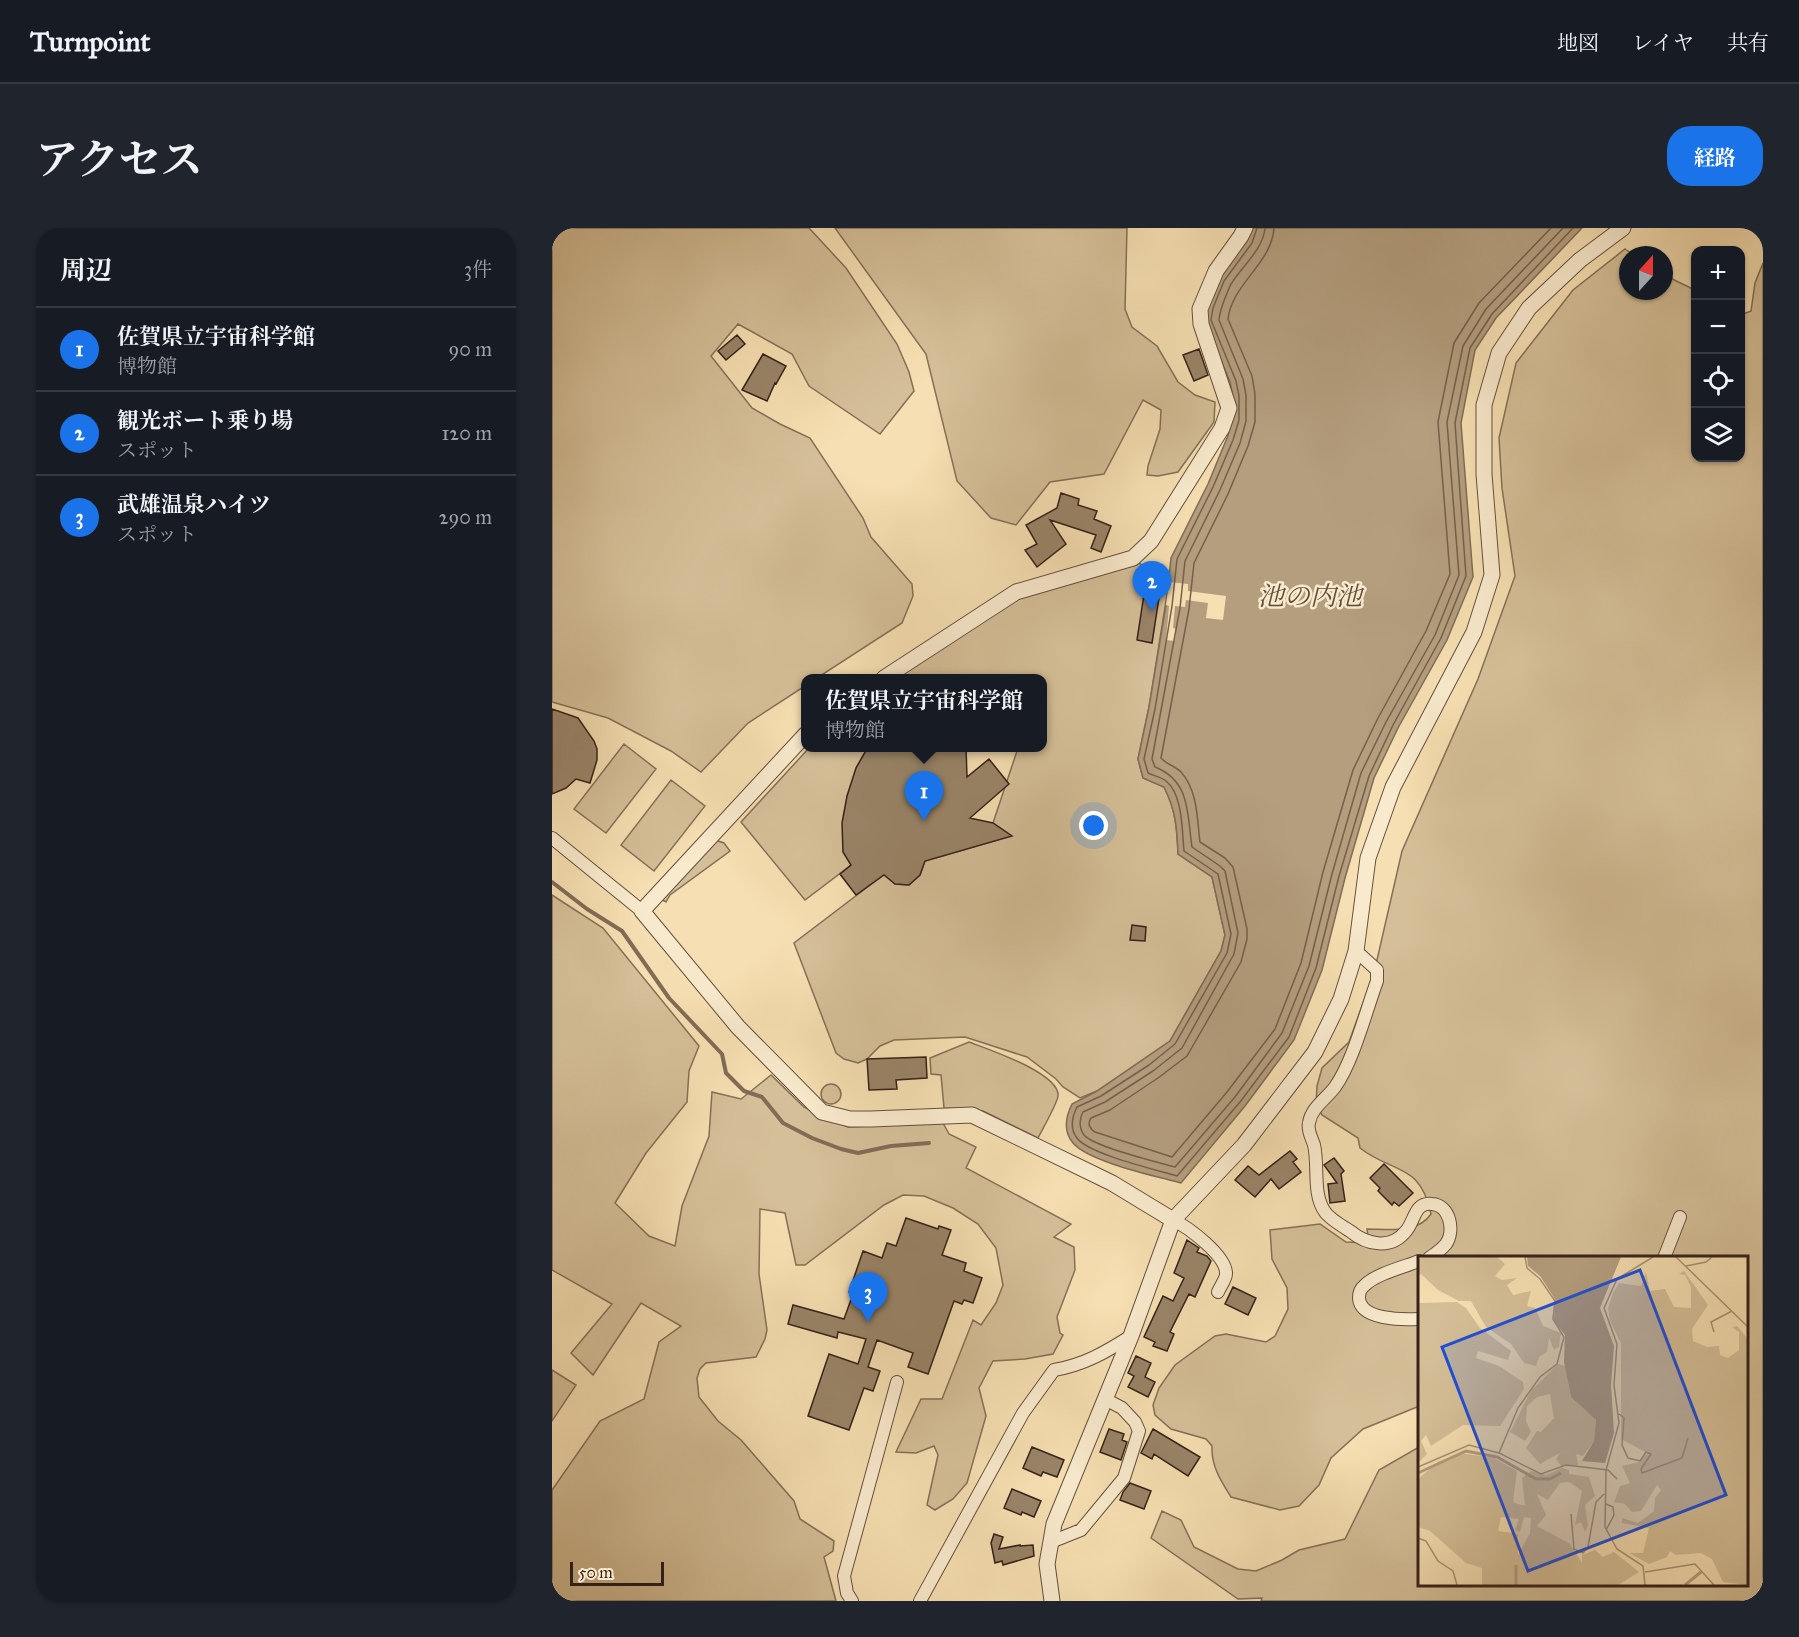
<!DOCTYPE html>
<html lang="ja">
<head>
<meta charset="utf-8">
<style>
  :root { --surface:#171b24; --page:#20242c; --text:#f1f3f6; --muted:#9ea1a6; --line:#363941; --accent:#1a73e8 }
  body { margin:0; font-family:"IM FELL Great Primer","Noto Serif JP",serif; background:var(--page); color:var(--text) }
  .controls { position:absolute; right:18px; top:18px; display:grid; overflow:hidden; border-radius:12px; box-shadow:0 2px 4px #0004 }
  .controls button { width:54px; height:54px; display:grid; place-items:center; padding:0; border:0; border-bottom:2px solid var(--line); background:var(--surface); color:var(--text); font:30px sans-serif }
  .compass { position:absolute; left:1067px; top:18px; width:54px; height:54px; border-radius:50%; background:var(--surface); box-shadow:0 2px 4px #0004; rotate:21deg }
  .scale { position:absolute; left:18px; bottom:15px; width:94px; box-sizing:border-box; padding-left:6px; border:3px solid #342118; border-top:0; font-size:16px; line-height:21px; white-space:nowrap; color:#342118; -webkit-text-stroke:4px #f9eacd; paint-order:stroke }
  .you { position:absolute; left:542px; top:598px; width:21px; height:21px; margin:-15px; border:4px solid #fff; border-radius:50%; background:#1a73e8; box-shadow:0 0 0 9px #1a73e833 }
  .badge { display:grid; place-items:center; width:39px; height:39px; border-radius:50%; background:var(--accent); color:#fff; font-size:20px; font-weight:700 }
  .pin { position:absolute; translate:-50% -50px; filter:drop-shadow(0 2px 3px #0008) }
  .pin::after { content:''; position:absolute; top:32px; width:21px; height:18px; background:inherit; clip-path:polygon(0 0,100% 0,50% 100%) }
  .popup { position:absolute; left:249px; top:446px; width:246px; height:78px; box-sizing:border-box; display:grid; place-content:center; border-radius:12px; background:var(--surface); filter:drop-shadow(0 2px 4px #0005); font-size:20px; white-space:nowrap; color:var(--muted) }
  .popup b { font-size:22px; color:var(--text) }
  .popup::after { content:''; position:absolute; left:50%; top:100%; margin-left:-12px; border:12px solid transparent; border-top-color:var(--surface) }
  .list { margin:0; padding:0; list-style:none }
  h2 { display:flex; justify-content:space-between; align-items:center; height:78px; margin:0; padding:0 24px; font-size:26px }
  h2 small { font-size:20px; font-weight:400; color:var(--muted) }
  .list li { display:grid; grid-template-columns:39px 1fr auto; gap:18px; align-items:center; box-sizing:border-box; height:84px; padding:0 24px; border-top:2px solid var(--line) }
  .list b { display:block; font-size:22px; white-space:nowrap }
  .list p { margin:0; font-size:20px; white-space:nowrap; color:var(--muted) }
  .list em { font-size:20px; font-style:normal; color:var(--muted) }
  .icon { flex:none; width:33px; height:33px; fill:none; stroke:currentColor; stroke-width:2; stroke-linecap:round; stroke-linejoin:round }
  .map { position:relative; flex:none; width:1211px; height:1373px; overflow:hidden; border-radius:24px }
  header { display:flex; align-items:center; gap:36px; box-sizing:border-box; height:84px; padding:0 30px; background:var(--surface); border-bottom:2px solid var(--line) }
  header strong { font-size:28px }
  nav { display:flex; gap:33px; margin-inline-start:auto; font-size:21px }
  .intro { display:flex; align-items:center; justify-content:space-between; box-sizing:border-box; height:144px; padding:0 36px }
  h1 { margin:0; font-size:42px }
  .button { padding:15px 27px; border-radius:24px; background:var(--accent); color:#fff; font-size:21px; font-weight:700 }
  main { display:flex; gap:36px; padding:0 36px }
  aside { flex:1; background:var(--surface); border-radius:24px; box-shadow:0 2px 4px #0004 }
  .map>svg:first-child { display:block }
</style>
</head>
<body>
<header>
<strong>Turnpoint</strong>
<nav><a>地図</a><a>レイヤ</a><a>共有</a></nav>
</header>
<div class="intro"><h1>アクセス</h1><a class="button">経路</a></div>
<main>
<aside>
<h2>周辺<small>3件</small></h2>
<ul class="list">
<li><span class="badge">1</span><div><b>佐賀県立宇宙科学館</b><p>博物館</p></div><em>90 m</em></li>
<li><span class="badge">2</span><div><b>観光ボート乗り場</b><p>スポット</p></div><em>120 m</em></li>
<li><span class="badge">3</span><div><b>武雄温泉ハイツ</b><p>スポット</p></div><em>290 m</em></li>
</ul>
</aside>
<div class="map">
<svg width="1211" height="1373" viewBox="0 0 1211 1373">
  <rect width="100%" height="100%" fill="#f6dfb2"/>
  <filter id="stains"><feTurbulence type="fractalNoise" baseFrequency=".00333" numOctaves="4"/><feColorMatrix values="0 0 0 0 .2 0 0 0 0 .09 0 0 0 0 .02 0 0 0 .5 -.17"/></filter>
  <radialGradient id="worn" r=".72"><stop offset=".6" stop-color="#630" stop-opacity="0"/><stop offset="1" stop-color="#630" stop-opacity=".3"/></radialGradient>
  <path fill="#d5bf98" stroke="#847058" stroke-width="1.5" d="M0 0H257L294 40 345 116 357 144 362 163 328 206 257 158 240 126 186 96 159 128 200 180 228 196 258 210 311 290 319 309 360 356 361 368 350 395 265 450H254L253 458 196 495 149 544 119 523 56 490 0 474Z
    M283 0H575L573 81 580 99 605 118 626 154 643 167 663 174 662 194 626 244 606 248 595 247 596 238 608 201 609 182 591 172 552 246 498 254 464 297 439 290 405 253 374 126Z
    M1073 21 1082 27H1076V63H1112V47L1143 62 1144 230H1188L1189 87 1199 83 1203 55 1211 35V1373H709L710 1370 686 1371 599 1310 610 1283 629 1292 642 1319 686 1341 704 1343 730 1332 747 1322 793 1311 827 1242 867 1219V1356H1194V1030H867V1183L865 1179 811 1201 779 1230 767 1257 747 1278 728 1282 679 1269C669 1253 659 1238 660 1218L654 1211 619 1201 603 1187 601 1177 607 1160 623 1137 663 1108 674 1106 714 1114 723 1108 736 1081 735 1060 720 1031 718 1002 768 996 794 1014 817 1015 815 1001C836 1001 866 1006 879 986 868 934 841 946 808 920L806 910 770 887 764 878 765 858 770 840 797 814 822 745 850 623 926 451 963 348 950 260 947 210 964 135 1021 62Z
    M585 334 617 354 597 479 586 531 591 550 612 559C624 583 625 600 626 626L660 649 673 707 669 723 618 813 545 863 528 870 511 859 504 851 475 829 413 809 342 812 328 818 315 831 306 835 292 831 284 825 242 715 334 645 343 656 357 657 368 647 373 633 459 608 441 595 466 520H490V450H342L465 367Z
    M72 516 104 541 54 605 22 581Z
    M257 520H316L304 540 299 637 253 672 189 594Z
    M119 552 153 578 102 643 69 617Z
    M163 612 172 615 178 623 118 667 114 674 109 671Z
    M0 667 51 700 147 818 137 843 135 874 94 925 63 975 97 1008 123 1018 130 978 157 908 160 864 189 871 219 847 252 879 296 899 391 895 397 906 424 919 414 940 519 996 502 1009 522 1019 523 1042 505 1089 508 1105 511 1107 501 1126 473 1131 441 1133 427 1160 434 1188 415 1255 401 1271 383 1282 375 1277 386 1227 382 1218 364 1225 344 1224 369 1171H390L421 1092 429 1097 444 1075 451 1057 444 1020 426 996 401 980 372 968 351 967 332 977 253 1037H244L233 985 208 981 207 1046 215 1102 213 1111 204 1129 154 1135 148 1141 145 1150 147 1169 166 1193 189 1212 242 1273 248 1291 282 1313 281 1323 272 1329 284 1373H0V1262L48 1193 92 1171 107 1114 129 1098 89 1075 41 1147 19 1125 60 1076 0 1042Z
    M417 814C435 821 508 845 506 868 505 876 490 902 486 910L431 883 392 880 389 847 379 846 378 830Z
    M269 866a10 10 0 1 1 20 0a10 10 0 1 1-20 0Z
    M0 1142 24 1157 0 1193Z"/>
  <path fill="#b49e7e" stroke="#816c55" stroke-width="1.5" d="M700 0H1030L944 90 923 122 909 195 921 349 895 412 846 500 822 550 793 650 770 742 742 812 693 878 629 955C604 948 537 934 521 915 511 903 514 888 520 876L545 863 618 813 669 723 673 707 660 649 626 626C625 600 624 583 612 559L591 550 586 531 597 479 614 377 619 330 656 256 675 210 681 191V168L678 154 653 93 656 78 667 50Z"/>
  <path fill="#f6dfb2" d="M617 354 636 356V363L674 368 671 392 654 390 656 375 634 372 633 379 623 378 621 400 624 401 623 413 614 412 617 378 614 377Z"/>
  <g fill="none" stroke-linecap="round" stroke-linejoin="round">
    <path stroke="#74604b" stroke-width="1.5" d="M705 0 700 15 672 53 661 80 659 92 684 153 687 168V192L681 212 661 259 625 331 620 378 603 481 592 531 596 545C602 548 609 549 614 553 631 566 630 604 632 623L666 646 679 706 675 725 623 816 597 837 549 868 525 879C520 889 518 901 525 910 536 926 605 942 625 948L688 874 737 809 764 740 787 648 817 548 841 497 889 410 914 348 903 195 918 120 940 86 1021 0
      M713 0C711 22 690 38 679 56 674 67 668 80 667 92L691 151 694 167V193L688 215 668 262 633 333 628 380 600 531 603 539C639 553 635 587 640 619L668 638 673 643 686 705 682 726 630 820 601 843 553 874 531 884C527 891 527 900 532 907 542 919 605 934 623 939L683 869 730 805 757 738 780 646 809 545 834 494 883 407 907 347 895 194 911 118 934 81 1011 0
      M722 0C720 35 680 56 676 91L700 148 703 166V194L696 218 676 266 642 335 637 381 609 530C614 536 623 538 629 544 646 563 645 591 648 614L673 630 681 639 695 701V711L689 734 635 828 606 850 558 882 539 890C535 896 538 901 543 904L620 929 675 864 723 801 749 735 771 644 801 542 826 490 874 403 898 346 886 194 902 115 927 75 999 0"/>
    <path stroke="#816c55" stroke-width="4" d="M0 654 35 681 70 703 117 770 170 826 174 845 192 863 210 869 231 895 260 910 289 921 306 925 339 918 377 915"/>
  </g>
  <path fill="#998468" stroke="#342118" stroke-width="1.5" d="M185 107 193 116 174 132 166 123Z
    M647 121 656 147 642 153 631 127Z
    M211 126 234 138 224 156 223 155 215 173 190 162Z
    M509 265 527 271 526 277 545 283 542 291 559 298 549 324 539 320 544 307 498 292 514 316 485 339 473 322 485 316 474 297 505 280Z
    M593 360 608 363 600 415 585 412Z
    M0 481 26 490 42 513 45 521V532L38 555 24 551 14 560 0 566Z
    M316 519H414L415 549 437 531 457 556 418 590 441 595 460 608 373 633 368 647 357 657 343 656 332 647 304 667 288 646 299 637 291 624 290 595 295 568 304 540Z
    M580 697 594 699 593 713 578 712Z
    M374 829 375 850 344 852 345 861 317 862 315 831Z
    M738 923 745 931 741 934 749 944 727 961 719 951 703 969 683 952 696 938 707 947Z
    M782 930 792 943 789 946 793 973 778 975 776 956 785 955 772 937Z
    M832 936 861 965 847 978 842 974 840 977 826 963 828 960 818 950Z
    M354 990 386 1001 387 998 399 1002 390 1027 414 1035 412 1043 430 1050 421 1075 412 1072 410 1076 402 1073 376 1146 356 1139 361 1125 325 1112 316 1139 328 1143 321 1163 312 1160 297 1202 256 1188 277 1126 306 1136 314 1111 286 1104 285 1110 236 1096 241 1077 292 1091 301 1066 297 1064 311 1023 330 1030 335 1015 344 1018Z
    M635 1012 647 1020 645 1024 655 1028 659 1033 643 1069 637 1066 618 1104 622 1106 615 1123 601 1118 603 1114 592 1109 611 1068 621 1073 632 1050 622 1045Z
    M681 1059 704 1070 696 1087 673 1076Z
    M584 1128 599 1135 593 1149 603 1154 596 1169 576 1159 582 1148 576 1145Z
    M557 1201 572 1206 570 1212 575 1214 569 1232 548 1224Z
    M601 1201 648 1229 636 1248 602 1226 600 1231 589 1225Z
    M480 1219 512 1232 505 1249 491 1244 489 1248 471 1240Z
    M578 1255 599 1263 592 1281 568 1272 571 1264Z
    M460 1261 489 1273 482 1289 470 1284 469 1287 452 1280Z
    M442 1306 451 1309 447 1321 468 1317V1318L481 1317 482 1328 451 1337 450 1333 443 1335 439 1315Z"/>
  <g fill="none" stroke-linecap="round" stroke-linejoin="round">
    <defs>
      <path id="minor" d="M0 610 90 683
        M804 723 825 742V753C814 783 801 834 783 859 774 871 759 880 757 895 755 903 760 910 762 917 767 938 760 966 773 984 778 991 790 998 798 1003 815 1017 839 1022 854 1003 863 993 862 974 880 976 898 977 903 1003 894 1016 890 1021 883 1026 877 1030
        M621 992C636 999 675 1028 674 1046 674 1051 668 1059 666 1064
        M1112 1030 1128 989
        M867 1033C852 1039 823 1046 812 1058 808 1061 807 1065 807 1070 808 1092 851 1092 867 1091
        M499 1314 529 1302 572 1250 587 1203 583 1194 570 1180 553 1171
        M300 1373 295 1365 292 1348 345 1154
        M368 1373 471 1185 502 1142C532 1137 554 1124 579 1108"/>
      <path id="tertiary" d="M332 450 464 364 581 330 599 313 670 200 677 180 649 96 648 81 664 43 689 8 693 0
        M254 506 90 683 186 799 270 884 298 891H319L420 887 560 955 621 992
        M500 1373 495 1336 502 1296 579 1108 621 992 692 917 763 824 789 771 804 723 816 630 841 559 922 404 940 347 932 246V177L947 125 977 80 1028 32 1071 0"/>
    </defs>
    <use href="#minor" stroke="#64503e" stroke-width="14"/>
    <use href="#tertiary" stroke="#64503e" stroke-width="17"/>
    <use href="#minor" stroke="#f9eacd" stroke-width="12"/>
    <use href="#tertiary" stroke="#f9eacd" stroke-width="15"/>
  </g>
  <g text-anchor="middle" dominant-baseline="central" stroke-width="5" stroke-linejoin="round" paint-order="stroke">
    <g font-size="26" font-style="italic" fill="#614d3c" stroke="#f9eacd">
      <text x="758" y="368">池の内池</text>
    </g>
  </g>
  <g transform="translate(866 1028)">
    <rect width="330" height="330" fill="#f6dfb2"/>
    <path d="M4 1H79L87 8 77 20 84 24 99 22 89 29 95 39 113 35 109 50 117 52 125 70 143 77 141 91 136 94 131 82 129 96 121 101 118 110 106 107 93 88 68 71 53 45H41L20 34 3 18 0 20V4ZM266 15 290 49 274 73 275 85 289 91 301 90 302 99 310 102 321 94V76L314 71 319 70 330 83V329L305 326 294 303 283 297 258 299 252 295 249 301 231 308 211 297H225L231 272 204 267V262L220 267 236 255 237 242 243 234 239 229 223 255 214 256 207 248 196 246 202 230 212 227 204 210 221 206 229 197 203 183V87L192 65 190 52 195 37 201 27 223 30 228 16 232 35 247 33 256 51 273 52V31L267 19 261 18ZM39 46 48 52 62 72 93 95 90 104 60 95 58 102 81 110 105 126 106 133 82 170 45 169 13 190 8 179 3 185 9 198 0 207V47ZM140 108 147 110 153 141 178 164 176 185 165 200 158 198 160 209 143 210 138 203 142 197 122 208 108 192 119 175 123 176 136 162 132 138 119 141 109 150 108 165 113 176 107 185 92 176 113 135ZM42 197 76 202 99 215 95 246 103 249H107L104 222 113 215 128 219 144 212 151 214V218L171 221 177 240 167 249 170 270 167 276 163 266 157 269 164 235 151 226 142 227 130 244 119 238 128 259 119 270 152 288 164 307V299L177 294 185 301 196 296 221 316 200 329H64V312L48 307 12 275 0 271V223L21 205 32 204ZM83 261 101 263 97 274 102 276 106 261 113 262 112 277 100 299V278L80 275Z" fill="#d5bf98" fill-rule="evenodd"/>
    <path d="M109 1H203L182 52 196 90 193 129 196 177 187 207 164 205 176 185 178 164 153 141 146 106 147 79 136 65 137 43 122 20 110 10Z" fill="#b49e7e"/>
    <path fill="none" stroke="#b49e7e" stroke-width="3" d="M0 217 48 195 79 201 118 223H132L143 217M98 329V309M267 329 283 316"/>
    <path fill="none" stroke="#a89374" stroke-width="1.5" d="M107 1 109 12 122 23 137 45 135 63 146 81 139 108 122 121 100 152 81 197 123 218 148 209 190 214 199 223M258 1 330 71M268 10 288 6 294 1M296 76 293 66 314 55M201 158 206 162 204 189 210 202 222 205 228 196 233 198 223 213 224 217 264 202 270 182M0 211 51 189 81 197M188 248 195 251 196 259 188 274M153 258 156 293 165 297 170 291 178 246 186 238M0 282 8 285 20 305 35 315 39 329M227 316 277 308 296 329M227 329 225 310 199 293 187 271 188 214 201 167 196 129 199 88 186 52 199 23 235 1"/>
    <path fill="#1d4ed8" fill-opacity="0.15" stroke="#1d4ed8" stroke-width="3" d="M222 14 308 239 110 315 24 91Z"/>
    <rect width="330" height="330" fill="none" stroke="#342118" stroke-width="3"/>
  </g>
  <rect width="100%" height="100%" filter="url(#stains)"/>
  <rect width="100%" height="100%" fill="url(#worn)"/>
</svg>
<div class="controls">
<button>+</button>
<button>−</button>
<button><svg class="icon" aria-label="locate" viewBox="0 0 24 24"><circle cx="12" cy="12" r="6"/><path d="M12 2v4M12 18v4M2 12h4M18 12h4"/></svg></button>
<button><svg class="icon" aria-label="layers" viewBox="0 0 24 24"><path d="M12 4l9 5-9 5-9-5zM3 14l9 5 9-5"/></svg></button>
</div>
<svg class="compass" viewBox="-18 -18 36 36"><path d="M0-13l5 13h-10z" fill="#e53935"/><path d="M0 13l5-13h-10z" fill="#9ea1a6"/></svg>
<div class="scale">50 m</div>
<div class="you"></div>
<div class="pin badge" style="left:372px;top:593px">1</div>
<div class="popup"><b>佐賀県立宇宙科学館</b>博物館</div>
<div class="pin badge" style="left:600px;top:383px">2</div>
<div class="pin badge" style="left:316px;top:1094px">3</div>
</div>
</main>
</body>
</html>
